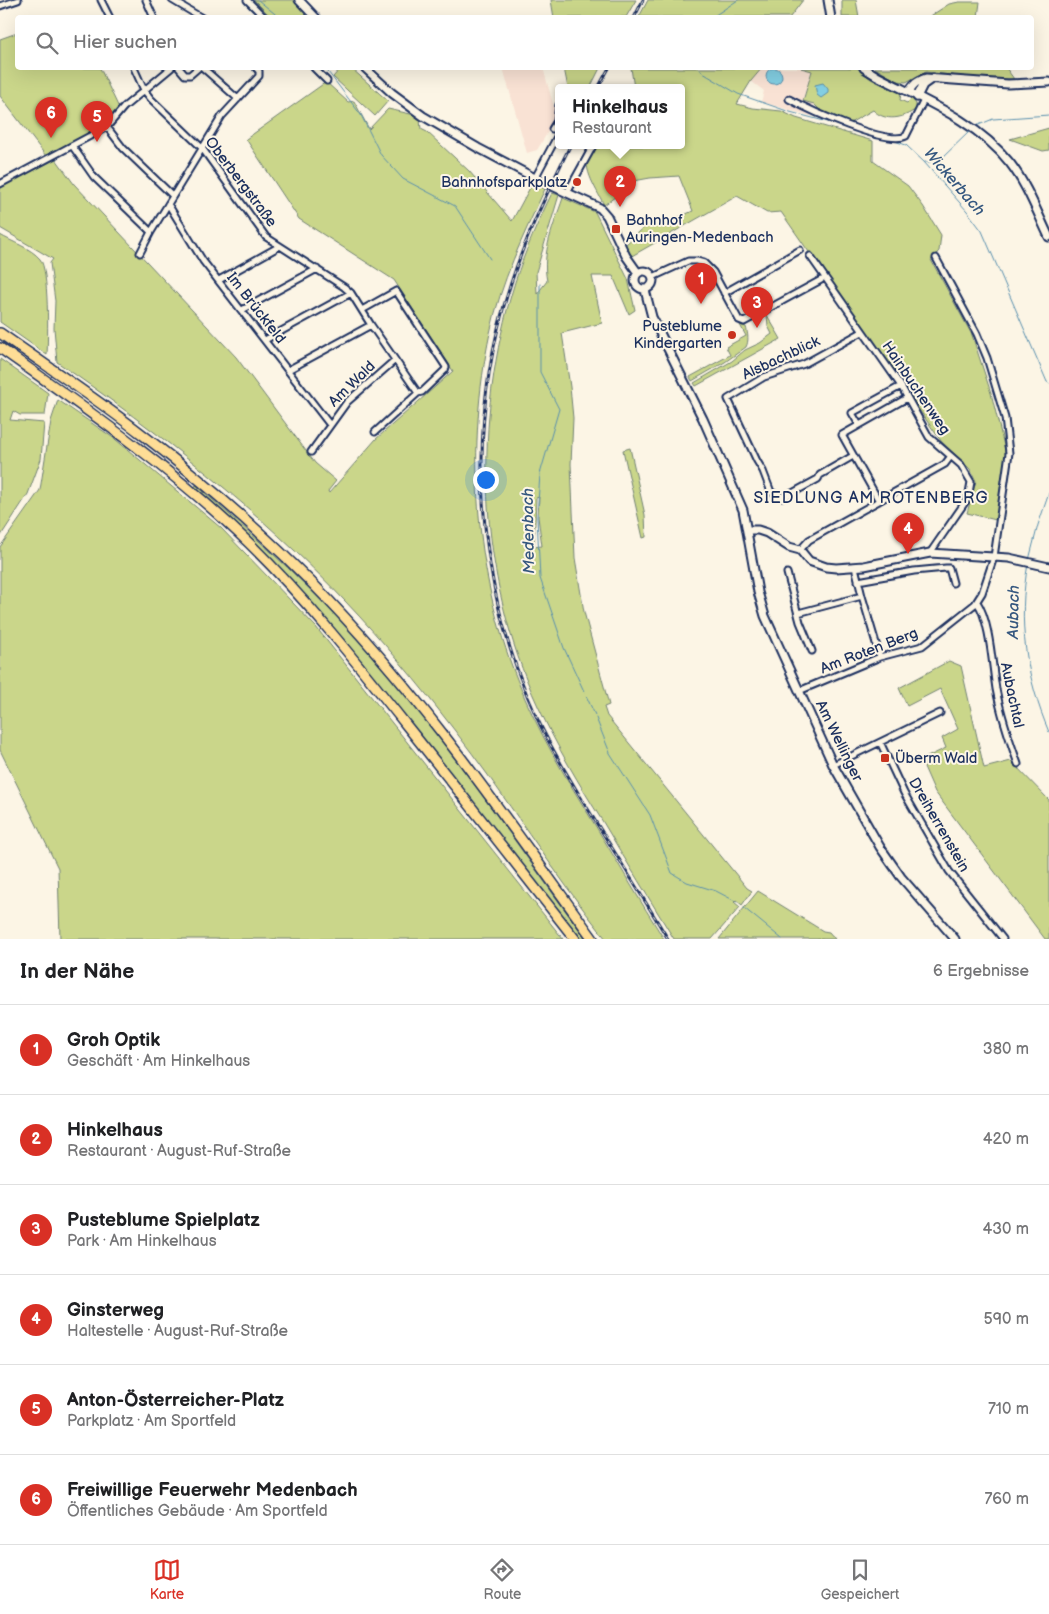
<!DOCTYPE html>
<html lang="de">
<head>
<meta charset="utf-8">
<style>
  :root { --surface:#fff; --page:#f6f6f6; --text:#202124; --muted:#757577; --line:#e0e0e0; --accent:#d93025 }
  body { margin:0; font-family:"Balsamiq Sans",sans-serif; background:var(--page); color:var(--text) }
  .you { position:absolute; left:485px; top:479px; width:18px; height:18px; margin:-12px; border:4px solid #fff; border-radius:50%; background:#1a73e8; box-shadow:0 0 0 8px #1a73e833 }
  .badge { display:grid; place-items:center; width:32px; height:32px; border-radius:50%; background:var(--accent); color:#fff; font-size:16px; font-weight:700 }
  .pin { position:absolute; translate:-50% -41px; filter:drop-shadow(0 1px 2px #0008) }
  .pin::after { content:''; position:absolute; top:26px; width:18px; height:15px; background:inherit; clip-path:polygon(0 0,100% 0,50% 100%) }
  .popup { position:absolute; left:555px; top:84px; width:130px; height:65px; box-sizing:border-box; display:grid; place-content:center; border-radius:5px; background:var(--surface); filter:drop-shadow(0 1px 4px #0005); font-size:16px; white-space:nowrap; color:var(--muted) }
  .popup b { font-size:19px; color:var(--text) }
  .popup::after { content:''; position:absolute; left:50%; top:100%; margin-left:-10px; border:10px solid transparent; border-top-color:var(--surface) }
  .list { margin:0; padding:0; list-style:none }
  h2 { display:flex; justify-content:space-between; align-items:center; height:65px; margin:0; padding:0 20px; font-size:21px }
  h2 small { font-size:16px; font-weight:400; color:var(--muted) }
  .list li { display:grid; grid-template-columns:32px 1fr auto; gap:15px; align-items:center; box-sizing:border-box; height:90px; padding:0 20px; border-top:1px solid var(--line) }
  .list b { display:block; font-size:19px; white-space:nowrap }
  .list p { margin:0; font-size:16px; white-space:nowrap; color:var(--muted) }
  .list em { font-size:16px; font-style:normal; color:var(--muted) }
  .icon { flex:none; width:28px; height:28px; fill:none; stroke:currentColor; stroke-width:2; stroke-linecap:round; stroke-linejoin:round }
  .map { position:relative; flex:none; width:1049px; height:939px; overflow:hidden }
  .search { position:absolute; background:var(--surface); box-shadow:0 5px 20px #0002; left:15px; right:15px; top:15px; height:55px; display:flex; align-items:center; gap:12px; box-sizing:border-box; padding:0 18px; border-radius:5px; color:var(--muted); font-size:19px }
  .sheet { height:605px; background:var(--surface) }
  nav { display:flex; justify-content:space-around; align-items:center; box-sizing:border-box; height:70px; border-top:1px solid var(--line); background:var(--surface); font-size:14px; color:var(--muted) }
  nav a { display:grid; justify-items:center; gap:2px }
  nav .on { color:var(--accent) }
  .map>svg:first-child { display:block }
</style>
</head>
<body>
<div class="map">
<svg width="1049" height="939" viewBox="0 0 1049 939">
  <rect width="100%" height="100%" fill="#fcf5e5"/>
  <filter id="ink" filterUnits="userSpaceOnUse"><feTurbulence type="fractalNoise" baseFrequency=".02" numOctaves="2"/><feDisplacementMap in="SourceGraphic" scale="10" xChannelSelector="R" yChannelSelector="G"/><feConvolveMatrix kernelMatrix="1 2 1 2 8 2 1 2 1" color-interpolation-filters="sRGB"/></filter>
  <g filter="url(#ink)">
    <path fill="#f9e2d4" d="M503 68H543L556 114 555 120 537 150 527 153Z
      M762 68H801L812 70 803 101 814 104 811 116 761 102 764 91 751 81Z"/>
    <path fill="#cad68a" stroke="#728274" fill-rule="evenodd" d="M254 0H295L312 17H271Z
      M551 0H636L626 17 554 18Z
      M648 0H803L790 17H639Z
      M842 0H856L859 17H842Z
      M959 2H980L978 17H929L949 4Z
      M17 33 18 68H100L119 108 106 125 46 156 0 96V39Z
      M341 68H351L388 101 375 116 333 77Z
      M564 68H600L590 88H568Z
      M631 68H762L751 81 737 104 753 108 781 111 796 118 873 141V161L908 186 923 206 941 235 939 251 931 260 972 335 991 393 1006 454 996 520 967 513 976 481 970 469 941 441 781 212 767 213 737 196 630 257 624 246 651 221 665 223 693 211 679 176 650 178 623 183 615 197 604 205C595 186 580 167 590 146H681V88H634Z
      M801 68H857L871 79 901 93 900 100 907 103 912 98 916 104V109C903 119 885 122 873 110L850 123 824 114 814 104 803 101 812 71Z
      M875 68H1006L1014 79 965 77 926 72 906 82 897 81Z
      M326 82 348 102 354 101 369 129 388 109 415 115 420 120 421 129 427 132 469 171 512 221 533 182 545 189C523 236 501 282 490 333 466 444 474 573 517 679 537 731 566 778 595 825 618 863 640 901 664 939H606C552 871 506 796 452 727 419 684 383 641 345 601 259 510 160 433 57 362L54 328 55 301 50 263 53 259 0 228V187L56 159 74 184 236 357 315 463 336 481 328 491 329 493 376 439 453 371 394 280 299 219 246 139Z
      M1049 128V150L1043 151 1010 139Z
      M552 193 559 195 536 272 537 294 547 281C541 252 554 225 563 198L595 212 628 279 635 310 629 314 613 276H592L602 323 562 333 570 387 573 418 571 464 575 558 584 612 609 705 604 707 607 716 747 888 752 891 742 905 736 900 734 902 740 907 712 939H674C650 900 626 861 603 822 579 784 557 747 538 706 477 575 472 420 515 282 525 251 538 222 552 193ZM539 497 538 517 542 546 534 547 536 498Z
      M0 235C12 242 31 248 40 259 49 269 48 339 47 355L0 322Z
      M767 315 781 339 696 386 694 383 732 361 745 350 760 343 772 334 768 326Z
      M740 325 746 327C748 334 749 341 746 347L725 362 692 381 690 377 730 355 726 347 746 336Z
      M0 359 48 393 45 415H20L13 411 10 420 44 423 41 459 28 494 0 537Z
      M58 400 115 439 221 528 316 627 563 939H60L58 868 0 750V547L40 490 51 421Z
      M630 448 645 515 646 537 643 538 623 450Z
      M196 485C258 539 319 594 373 656 450 745 516 844 586 939H580L364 664 304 594 194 488Z
      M949 661 961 666 984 768 1011 761 1049 800V939H1045L935 792 921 760 946 748 942 738 958 729 940 689 907 706 899 688Z
      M758 891 823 931 829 932 835 939H719Z"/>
    <path fill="#83cfe3" stroke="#598fae" d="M766 76a8 8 0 1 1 16 0a8 8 0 1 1-16 0Z
      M823 83 828 89V93L821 98 817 95 815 85Z"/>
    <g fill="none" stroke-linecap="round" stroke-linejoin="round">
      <path stroke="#598fae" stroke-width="1" d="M258 0 280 18
        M711 18 738 0
        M325 68 361 115 381 155 403 179 455 206 490 259
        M699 68 703 73 738 94 790 112 847 127
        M976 126 993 119 1049 115
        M889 139 906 145 924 162 967 211 982 231 1047 382 1049 383
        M925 162H935L941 159 971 130
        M540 284V372L559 409 540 474 537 517 540 578 564 648 595 715
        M1029 560 1038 525 1049 493
        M1028 564C1017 621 1026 678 1049 732
        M596 718 610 753 650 815 672 873 687 882 716 891 737 902
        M744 908 782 939"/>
      <defs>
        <path id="street" d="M101 0 110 18
          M146 0 154 18
          M172 0 202 18
          M247 0 265 18
          M0 6 18 0
          M134 68 144 90 151 99 202 148 266 237 344 287 351 293 371 325 418 393
          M179 68 185 75H190L198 68
          M203 68 238 99
          M314 68 327 81
          M789 99C809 110 887 146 906 136L924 100
          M107 127 123 148 173 196
          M552 129 557 121 559 105
          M73 147 94 177 151 232
          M535 178 559 133
          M0 184 107 127 124 107 171 68
          M567 193 593 146
          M168 204 203 261 330 425
          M140 253 151 232 222 116 259 76V71L256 68
          M810 256 901 386 929 437 961 465 971 482 968 498 930 553
          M653 277 688 261H697L704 263 713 272 739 320 744 322 821 280
          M219 280 280 246
          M724 293 800 250
          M242 310 317 269
          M362 310 396 291 446 367 445 370 422 392 418 393 375 432
          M265 340 351 293
          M288 370 371 325
          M859 425 852 413 901 386
          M311 452 347 402 395 360
          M853 456 820 475 818 479 787 496 781 497 771 492 763 471 757 461 728 399 764 377 804 364 862 332
          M879 501 842 435 907 398
          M800 550 809 540 945 464 951 456
          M855 567 862 596 880 657
          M787 573 800 622 812 651
          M858 581 914 571 946 568H949L953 583
          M977 602C990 621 992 664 996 689 1001 715 1009 739 1018 764
          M798 613 862 596
          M799 691 880 657 922 646 975 604 982 593 994 557 1009 453 1005 418 987 358 977 334 936 258
          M880 742 904 793 949 871 1003 939
          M833 765 940 713"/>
        <path id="secondary" d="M299 0 316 18
          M828 0 831 18
          M365 68 392 93 423 116 478 148 535 178 600 208 607 216 626 256 638 273
          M864 68 877 76C923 100 977 121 1010 163 1027 185 1037 212 1049 237
          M909 92C913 84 917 81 926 78L1008 84 1049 82
          M917 97 923 85 933 78
          M635 280a9 9 0 1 1 18 0a9 9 0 1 1-18 0Z
          M645 290 652 317 703 419 743 510 758 592 765 616 833 765 880 847 901 877 955 939
          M748 530H758L767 533 789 547 800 550 809 561 826 567 836 568 864 566 930 553 1009 558 1049 567"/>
        <path id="highway" d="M0 333C48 367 97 399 143 435 203 481 261 531 314 585 420 693 505 817 593 939
          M0 348C86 409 173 469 249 543 307 600 357 663 407 726 464 797 519 868 575 939"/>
      </defs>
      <use href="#street" stroke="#1b2f5e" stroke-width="9"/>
      <use href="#secondary" stroke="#1b2f5e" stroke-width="11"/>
      <use href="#highway" stroke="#1b2f5e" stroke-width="12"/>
      <use href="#street" stroke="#fcf5e5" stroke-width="5"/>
      <use href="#secondary" stroke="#fcf5e5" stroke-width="7"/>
      <use href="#highway" stroke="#fedd96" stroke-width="9"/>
      <defs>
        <path id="rail" d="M634 18 643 0
          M598 88 609 68
          M570 146C548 191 526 236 511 283 464 425 475 583 537 718 553 753 574 786 594 819 619 859 644 899 668 939"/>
      </defs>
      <use href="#rail" stroke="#1b2f5e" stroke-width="3"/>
      <use href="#rail" stroke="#fcf5e5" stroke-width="1" stroke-dasharray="4" stroke-linecap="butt"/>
    </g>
  </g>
  <g fill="#c8321e" stroke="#fcf5e5" stroke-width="2">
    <circle cx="577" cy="182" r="5"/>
    <rect x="611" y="224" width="10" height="10" rx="2.5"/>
    <circle cx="732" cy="335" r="5"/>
    <rect x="880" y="753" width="10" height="10" rx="2.5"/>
  </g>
  <g text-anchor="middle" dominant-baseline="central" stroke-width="4" stroke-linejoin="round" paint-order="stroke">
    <g font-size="15" fill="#1b2f5e" stroke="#fcf5e5">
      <text transform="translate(241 182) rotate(53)">Oberbergstraße</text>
      <text transform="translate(256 308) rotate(52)">Im Brückfeld</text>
      <text transform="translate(781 358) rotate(-25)">Alsbachblick</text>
      <text transform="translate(352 384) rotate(-44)">Am Wald</text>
      <text transform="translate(916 388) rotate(56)">Hainbuchenweg</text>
      <text transform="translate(869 651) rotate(-21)">Am Roten Berg</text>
      <text transform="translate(1012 695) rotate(78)">Aubachtal</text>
      <text transform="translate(839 741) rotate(64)">Am Wellinger</text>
      <text transform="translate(939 825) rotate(60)">Dreiherrenstein</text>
    </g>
    <g font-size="15" fill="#1b2f5e" stroke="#fcf5e5" text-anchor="end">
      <text x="567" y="182">Bahnhofsparkplatz</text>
      <text x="626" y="220" text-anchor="start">Bahnhof<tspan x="626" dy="17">Auringen-Medenbach</tspan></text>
      <text x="722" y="326">Pusteblume<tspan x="722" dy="17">Kindergarten</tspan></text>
      <text x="895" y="758" text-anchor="start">Überm Wald</text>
    </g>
    <g font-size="16" font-style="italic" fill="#35577f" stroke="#fcf5e5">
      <text transform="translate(954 182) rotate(49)">Wickerbach</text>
      <text transform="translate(529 531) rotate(-91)">Medenbach</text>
      <text transform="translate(1014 612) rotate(-89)">Aubach</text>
    </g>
    <g font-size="16" letter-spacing="1" fill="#1b2f5e" stroke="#fcf5e5">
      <text x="871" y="498">SIEDLUNG AM ROTENBERG</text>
    </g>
  </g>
</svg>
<div class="you"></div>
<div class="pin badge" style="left:701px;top:304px">1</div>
<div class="pin badge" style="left:620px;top:207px">2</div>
<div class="popup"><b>Hinkelhaus</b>Restaurant</div>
<div class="pin badge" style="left:757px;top:328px">3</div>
<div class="pin badge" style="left:908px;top:554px">4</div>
<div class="pin badge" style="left:97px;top:142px">5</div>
<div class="pin badge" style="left:51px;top:138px">6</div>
<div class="search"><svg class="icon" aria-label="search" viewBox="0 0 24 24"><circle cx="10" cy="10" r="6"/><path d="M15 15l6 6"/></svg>Hier suchen</div>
</div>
<section class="sheet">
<h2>In der Nähe<small>6 Ergebnisse</small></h2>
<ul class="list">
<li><span class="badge">1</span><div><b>Groh Optik</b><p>Geschäft · Am Hinkelhaus</p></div><em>380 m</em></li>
<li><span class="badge">2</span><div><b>Hinkelhaus</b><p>Restaurant · August-Ruf-Straße</p></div><em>420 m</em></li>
<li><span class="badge">3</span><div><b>Pusteblume Spielplatz</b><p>Park · Am Hinkelhaus</p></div><em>430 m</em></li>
<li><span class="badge">4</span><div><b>Ginsterweg</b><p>Haltestelle · August-Ruf-Straße</p></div><em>590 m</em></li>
<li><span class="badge">5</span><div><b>Anton-Österreicher-Platz</b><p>Parkplatz · Am Sportfeld</p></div><em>710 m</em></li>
<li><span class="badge">6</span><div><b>Freiwillige Feuerwehr Medenbach</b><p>Öffentliches Gebäude · Am Sportfeld</p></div><em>760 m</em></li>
</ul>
</section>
<nav>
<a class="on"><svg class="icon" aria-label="map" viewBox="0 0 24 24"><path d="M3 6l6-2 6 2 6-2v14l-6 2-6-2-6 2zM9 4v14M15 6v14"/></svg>Karte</a>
<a><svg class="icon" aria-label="directions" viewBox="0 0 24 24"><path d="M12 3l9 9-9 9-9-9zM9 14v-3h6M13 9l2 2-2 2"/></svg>Route</a>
<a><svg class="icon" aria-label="saved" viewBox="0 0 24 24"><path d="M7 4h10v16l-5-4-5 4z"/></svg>Gespeichert</a>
</nav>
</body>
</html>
